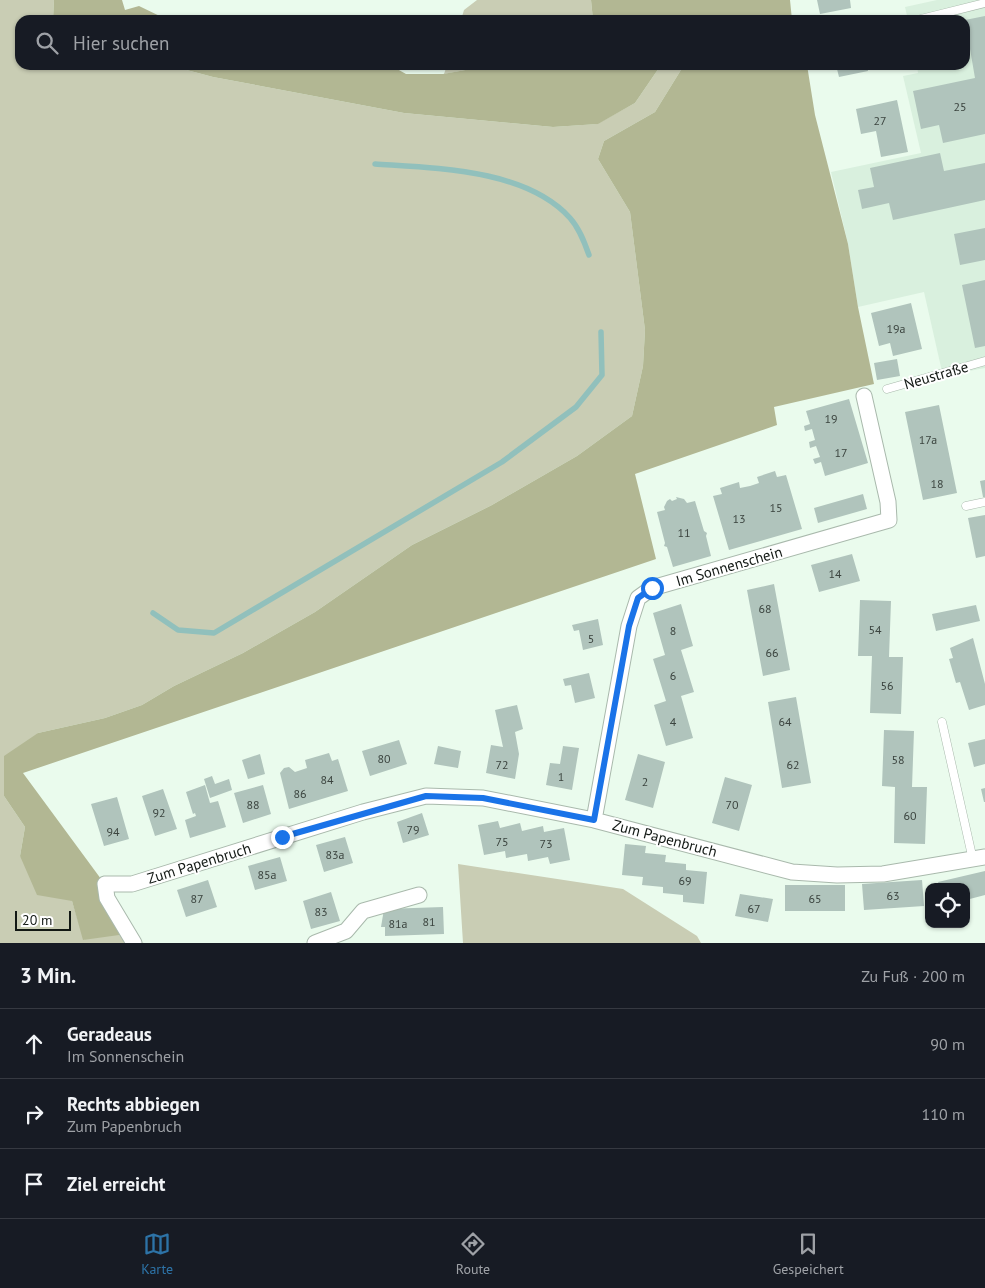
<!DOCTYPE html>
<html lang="de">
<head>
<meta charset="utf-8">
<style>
  :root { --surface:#171b24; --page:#20242c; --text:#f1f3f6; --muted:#9ea1a6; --line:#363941; --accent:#2d73a7 }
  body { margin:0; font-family:"PT Sans",sans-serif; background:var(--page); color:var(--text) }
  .controls { position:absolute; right:15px; bottom:15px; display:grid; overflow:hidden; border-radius:10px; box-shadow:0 1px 4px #0004 }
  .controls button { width:45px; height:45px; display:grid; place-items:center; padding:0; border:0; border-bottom:1px solid var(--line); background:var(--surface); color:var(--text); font:25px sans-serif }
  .scale { position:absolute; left:15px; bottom:12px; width:56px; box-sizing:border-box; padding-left:5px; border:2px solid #121814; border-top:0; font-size:14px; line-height:18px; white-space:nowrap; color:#121814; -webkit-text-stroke:4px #fff; paint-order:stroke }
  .stop { position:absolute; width:15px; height:15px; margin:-11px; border:4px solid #1a73e8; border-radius:50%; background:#fff }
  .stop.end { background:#1a73e8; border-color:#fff; box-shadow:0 1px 5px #0008 }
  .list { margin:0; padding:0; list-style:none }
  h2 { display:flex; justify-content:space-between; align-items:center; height:65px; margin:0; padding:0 20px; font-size:21px }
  h2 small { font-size:16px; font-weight:400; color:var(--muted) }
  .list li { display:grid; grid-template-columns:32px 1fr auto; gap:15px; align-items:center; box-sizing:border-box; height:70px; padding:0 20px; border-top:1px solid var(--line) }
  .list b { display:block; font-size:19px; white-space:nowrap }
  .list p { margin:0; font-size:16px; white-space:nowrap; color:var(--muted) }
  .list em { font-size:16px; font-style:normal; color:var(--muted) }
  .icon { flex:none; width:28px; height:28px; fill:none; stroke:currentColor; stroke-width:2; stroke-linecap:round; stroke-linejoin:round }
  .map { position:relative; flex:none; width:985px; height:943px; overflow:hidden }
  .search { position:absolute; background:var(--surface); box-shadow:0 1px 4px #0004; left:15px; right:15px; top:15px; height:55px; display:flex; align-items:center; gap:12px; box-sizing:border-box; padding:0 18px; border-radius:15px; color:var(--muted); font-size:19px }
  .sheet { height:275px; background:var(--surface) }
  nav { display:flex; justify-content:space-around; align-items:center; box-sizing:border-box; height:70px; border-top:1px solid var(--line); background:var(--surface); font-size:14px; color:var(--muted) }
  nav a { display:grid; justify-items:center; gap:2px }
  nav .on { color:var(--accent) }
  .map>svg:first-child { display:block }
</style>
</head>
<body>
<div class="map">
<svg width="985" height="943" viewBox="0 0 985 943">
  <rect width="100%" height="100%" fill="#eafbed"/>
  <path fill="#d9f0de" d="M937 0H985V368L943 376 924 292 858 307 848 244 831 172 921 153 903 76 918 73 917 65H965V20H908L905 7Z"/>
  <path fill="#c9cdb4" d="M0 0H54L53 20H20V65H168L213 77 404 113 553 127 597 124 635 103 661 65H684L655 112 604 141 598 159 630 212 645 330 643 366 632 416 577 456 492 505 412 545 315 612 243 653 174 686 142 705 105 718 38 733 4 796 25 827 20 856 72 901 84 940 115 898 139 942 144 943H0Z
    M477 0H591L593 20H461L464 10Z
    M447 65H493L444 74Z
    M458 864 623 889 697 936 701 943H463Z"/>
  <path fill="#b2b793" d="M54 0H122L125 10 139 6 168 20H53Z
    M591 0H790L792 20H593Z
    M168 65H390L406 74H443L493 65H661L635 103 598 124 553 127 404 113 213 77Z
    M684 65H807L815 115 848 244 858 307 874 384 774 407 777 425 635 474 656 559 23 773 115 898 119 935 83 940 72 901 37 895 20 856 25 827 4 796V756L38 733 105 718 142 705 174 686 243 653 315 612 412 545 492 505 577 456 632 416 643 366 645 330 630 212 598 159 604 141 655 112Z"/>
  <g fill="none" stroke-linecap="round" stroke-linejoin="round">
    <path stroke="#91c0bc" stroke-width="5.5" d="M375 164C435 168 526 169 570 218 579 228 584 241 589 255
      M153 613 178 630 214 633 502 462 576 407 602 375 601 332"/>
  </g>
  <path fill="#b0c4bc" d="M817 0H850L851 8 820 14Z
    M985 16V134L943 143 939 125 921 129 913 91 975 78 965 20Z
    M836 65H867L868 71 839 77Z
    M897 100 908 152 881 157 876 131 861 134 856 109Z
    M940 153 944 171 985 163V200L893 220 889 203 862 209 858 190 874 187 870 168Z
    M985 228V260L960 265 954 234Z
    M985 280V346L975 348 962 285Z
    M911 303 922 349 893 356 890 343 879 346 871 313Z
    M897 359 900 376 877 380 874 363Z
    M849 399 868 463 825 476 821 462 815 464 813 459 820 457 816 446 810 448 809 442 815 440 812 429 805 431 804 426 810 424 806 411Z
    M939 405 957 493 923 500 905 412Z
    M775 471 777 477 786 475 802 529 729 550 713 496 722 494 720 488 739 482 740 488 750 486 759 483 757 477Z
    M985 480V497H983L980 481Z
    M863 494 867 509 818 523 814 508Z
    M676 497 684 499 687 503 695 501 704 531 707 533 706 536 711 556 673 567 667 547 664 546 665 543 657 512 665 510 664 507 667 501 670 499 672 501 677 499Z
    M985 515V556L976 558 968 518Z
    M852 554 860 581 819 592 811 565Z
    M774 584 790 670 763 676 747 590Z
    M860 600 891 601 889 657H903L901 714 870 713 872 656H858Z
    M681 604 693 646 681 650 694 692 681 696 693 738 666 746 654 705 666 701 653 659 665 655 653 613Z
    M976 605 980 621 936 631 932 614Z
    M598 619 603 645 583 650 579 630 574 631 572 625Z
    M973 638 985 684V705L969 710 960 682 956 683 949 659 953 658 950 648Z
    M589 673 595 698 575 703 571 685 565 686 563 679Z
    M796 697 811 783 782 788 768 702Z
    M517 705 523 729 515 732 519 754 515 779 486 773 491 745 503 747 495 710Z
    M884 730 914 731 912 787H927L925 844 894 843 895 787 882 786Z
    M985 739V764L974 767 968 743Z
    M399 740 407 764 370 776 362 751Z
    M438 746 461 751 458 768 434 764Z
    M563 746 579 748 572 790 546 785 550 763 560 764Z
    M329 753 332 761 338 759 348 791 289 809 280 773 284 768 289 767 295 772 307 768 305 760Z
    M260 754 265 774 248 779 242 760Z
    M638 754 665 762 653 808 625 800Z
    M212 776 215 784 229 779 232 790 210 798 204 779Z
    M725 777 752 785 739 831 712 823Z
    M205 785 210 803 218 801 226 827 190 838 185 820 196 816 195 813 193 814 186 792Z
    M263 785 271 814 243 823 234 793Z
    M985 788V802H984L981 789Z
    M163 789 177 829 155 836 142 796Z
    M117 797 129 839 104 846 91 804Z
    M422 813 429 835 403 843 397 822Z
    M498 821 500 828 520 823 522 831 543 826 544 832 564 828 570 860 550 864 548 857 528 861 527 854 506 858 505 851 484 855 478 825Z
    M345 837 353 863 324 872 316 845Z
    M625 844 646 846 645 853 666 855 665 862 686 864V870L707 872 704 904 683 902V895L663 893V887L642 885 643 877 622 875Z
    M280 857 287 881 255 890 248 866Z
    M985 871V895L966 900V887H940L938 882Z
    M208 880 217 907 186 917 177 890Z
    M922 880 924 906 864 910 862 884Z
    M785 885H845V911H785Z
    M331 892 340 921 311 929 303 901Z
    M740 894 773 899 768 922 735 916Z
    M443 907 444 934 385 936V927H381L384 909Z"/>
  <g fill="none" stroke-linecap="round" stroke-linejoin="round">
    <defs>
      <path id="lane" d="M917 20 985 3
        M887 389 985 361
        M966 506 985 502
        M942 722 973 860"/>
      <path id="street" d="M594 820 629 626 638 598 652 588 889 520 888 502 864 396
        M134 943 107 898 105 884H132L363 812 426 796 483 798 594 820 792 872 837 875 883 874 985 857
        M315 943 346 931 363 911 419 895"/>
    </defs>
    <use href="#lane" stroke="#a9b9ac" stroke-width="9"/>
    <use href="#street" stroke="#a9b9ac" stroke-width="17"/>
    <use href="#lane" stroke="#fff" stroke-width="8"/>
    <use href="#street" stroke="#fff" stroke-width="15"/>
  </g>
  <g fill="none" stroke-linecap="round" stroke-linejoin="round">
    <path stroke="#1a73e8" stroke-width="6" d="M282 837 426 796 483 798 594 820 629 626 638 598 652 588"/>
  </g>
  <g text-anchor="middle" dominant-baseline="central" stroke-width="4" stroke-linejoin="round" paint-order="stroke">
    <g font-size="12" fill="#3a433e">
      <text x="960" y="106">25</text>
      <text x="880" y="120">27</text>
      <text x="896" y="328">19a</text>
      <text x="831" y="418">19</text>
      <text x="928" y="439">17a</text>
      <text x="841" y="452">17</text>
      <text x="937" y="483">18</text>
      <text x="776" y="507">15</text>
      <text x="739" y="518">13</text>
      <text x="684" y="532">11</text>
      <text x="835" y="573">14</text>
      <text x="765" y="608">68</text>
      <text x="875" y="629">54</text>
      <text x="673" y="630">8</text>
      <text x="591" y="638">5</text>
      <text x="772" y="652">66</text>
      <text x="673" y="675">6</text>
      <text x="887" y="685">56</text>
      <text x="673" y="721">4</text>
      <text x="785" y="721">64</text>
      <text x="384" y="758">80</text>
      <text x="898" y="759">58</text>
      <text x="502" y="764">72</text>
      <text x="793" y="764">62</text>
      <text x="561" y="776">1</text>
      <text x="327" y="779">84</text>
      <text x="645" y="781">2</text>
      <text x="300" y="793">86</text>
      <text x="253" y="804">88</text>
      <text x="732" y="804">70</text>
      <text x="159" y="812">92</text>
      <text x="910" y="815">60</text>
      <text x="413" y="829">79</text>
      <text x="113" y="831">94</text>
      <text x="502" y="841">75</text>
      <text x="546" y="843">73</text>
      <text x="335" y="854">83a</text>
      <text x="267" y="874">85a</text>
      <text x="685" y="880">69</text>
      <text x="893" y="895">63</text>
      <text x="197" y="898">87</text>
      <text x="815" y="898">65</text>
      <text x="754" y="908">67</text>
      <text x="321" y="911">83</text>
      <text x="429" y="921">81</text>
      <text x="398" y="923">81a</text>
    </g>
    <g font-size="15" fill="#121814" stroke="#fff">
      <text transform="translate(936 375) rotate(-16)">Neustraße</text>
      <text transform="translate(729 566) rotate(-16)">Im Sonnenschein</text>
      <text transform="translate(665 838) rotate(15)">Zum Papenbruch</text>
      <text transform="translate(199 863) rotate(-17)">Zum Papenbruch</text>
    </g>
  </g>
</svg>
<div class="controls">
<button><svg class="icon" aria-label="locate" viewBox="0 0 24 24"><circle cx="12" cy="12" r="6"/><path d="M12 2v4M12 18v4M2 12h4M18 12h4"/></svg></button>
</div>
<div class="scale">20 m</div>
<div class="stop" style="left:652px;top:588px"></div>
<div class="stop end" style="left:282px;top:837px"></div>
<div class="search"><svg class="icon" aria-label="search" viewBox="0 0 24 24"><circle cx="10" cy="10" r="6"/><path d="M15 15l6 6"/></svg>Hier suchen</div>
</div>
<section class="sheet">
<h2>3 Min.<small>Zu Fuß · 200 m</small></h2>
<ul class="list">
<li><svg class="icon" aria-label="ahead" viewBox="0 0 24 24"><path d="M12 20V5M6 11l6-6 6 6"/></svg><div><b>Geradeaus</b><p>Im Sonnenschein</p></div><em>90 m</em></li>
<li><svg class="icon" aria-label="right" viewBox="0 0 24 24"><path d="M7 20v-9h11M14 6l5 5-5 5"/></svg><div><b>Rechts abbiegen</b><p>Zum Papenbruch</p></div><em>110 m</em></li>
<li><svg class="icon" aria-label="arrive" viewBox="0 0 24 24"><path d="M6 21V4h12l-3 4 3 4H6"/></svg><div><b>Ziel erreicht</b></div></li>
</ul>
</section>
<nav>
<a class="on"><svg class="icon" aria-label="map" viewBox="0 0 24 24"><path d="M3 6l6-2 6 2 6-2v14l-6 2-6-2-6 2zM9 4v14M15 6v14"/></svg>Karte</a>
<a><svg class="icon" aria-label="directions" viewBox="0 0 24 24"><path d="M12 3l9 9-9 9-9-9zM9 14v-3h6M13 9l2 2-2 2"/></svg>Route</a>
<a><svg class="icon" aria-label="saved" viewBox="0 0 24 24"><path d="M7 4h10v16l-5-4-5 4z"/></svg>Gespeichert</a>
</nav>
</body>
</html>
